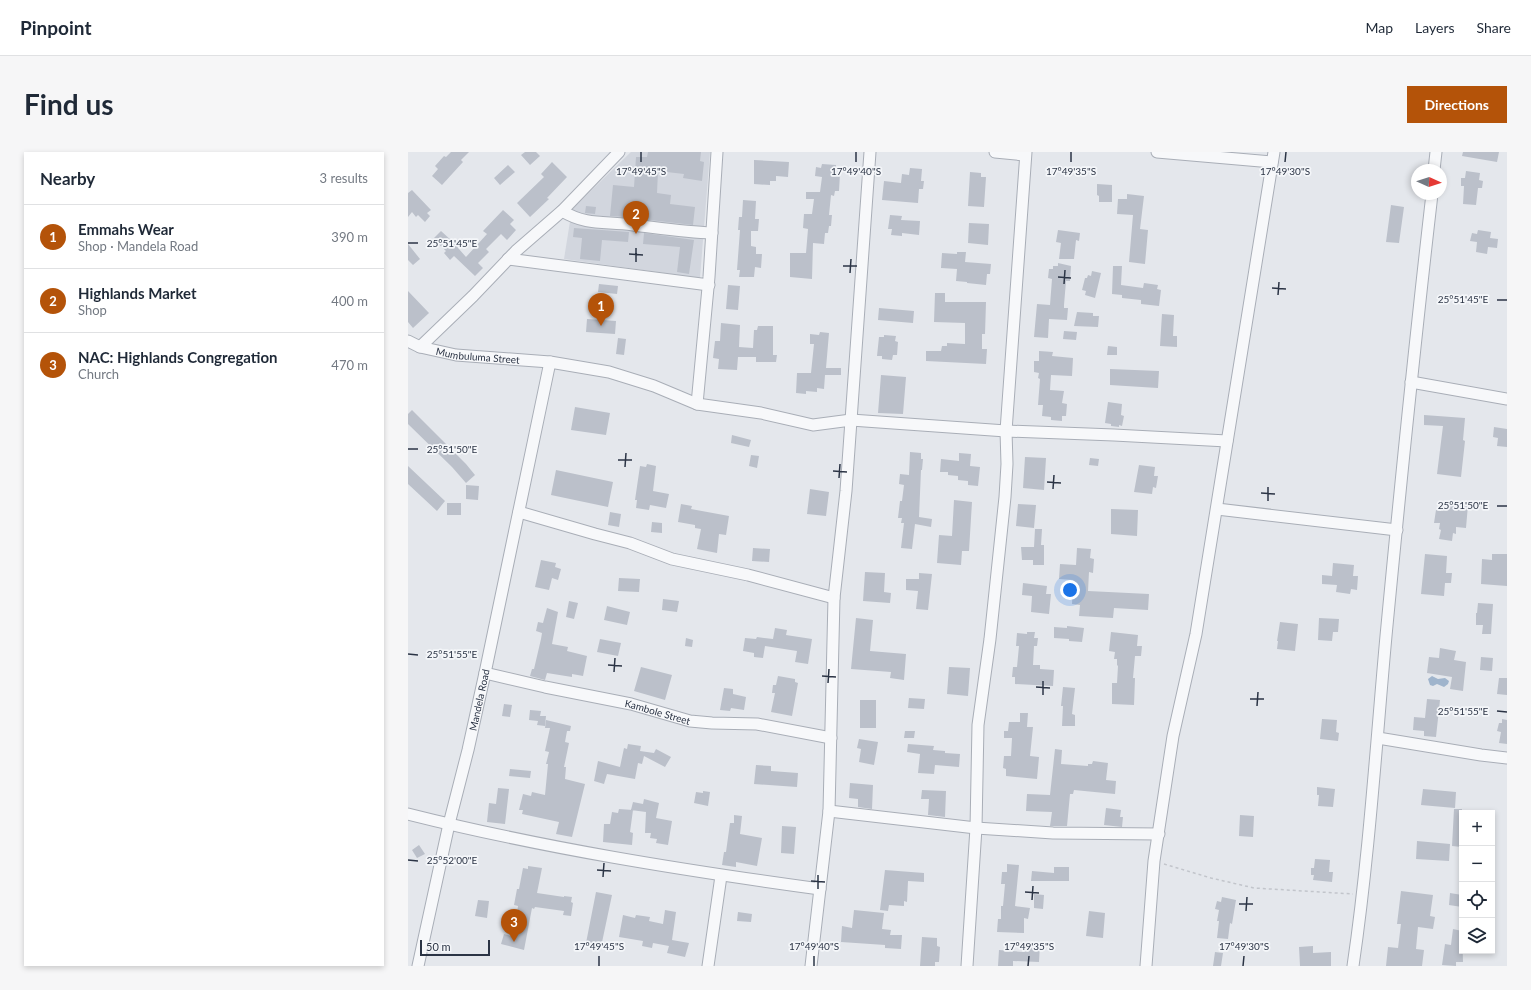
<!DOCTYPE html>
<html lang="en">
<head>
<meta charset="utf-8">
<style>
  :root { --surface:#fff; --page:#f6f6f7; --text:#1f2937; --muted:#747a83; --line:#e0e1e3; --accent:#b45309 }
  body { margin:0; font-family:Lato,sans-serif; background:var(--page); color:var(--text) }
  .controls { position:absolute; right:12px; bottom:12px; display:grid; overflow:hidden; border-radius:0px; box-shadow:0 2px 6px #0003 }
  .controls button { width:36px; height:36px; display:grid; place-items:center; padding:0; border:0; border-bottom:1px solid var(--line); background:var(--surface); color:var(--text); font:20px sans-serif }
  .compass { position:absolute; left:1003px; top:12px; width:36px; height:36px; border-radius:50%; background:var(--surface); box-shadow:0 2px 6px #0003; rotate:93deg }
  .scale { position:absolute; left:12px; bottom:10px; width:70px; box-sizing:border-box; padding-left:4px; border:2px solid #2b3445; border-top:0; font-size:11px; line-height:14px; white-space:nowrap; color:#2b3445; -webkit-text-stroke:3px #f4f6f9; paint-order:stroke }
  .you { position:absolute; left:662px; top:438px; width:14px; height:14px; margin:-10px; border:3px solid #fff; border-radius:50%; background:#1a73e8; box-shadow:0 0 0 6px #1a73e833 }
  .badge { display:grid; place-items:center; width:26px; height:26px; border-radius:50%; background:var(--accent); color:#fff; font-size:13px; font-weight:700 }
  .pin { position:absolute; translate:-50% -33px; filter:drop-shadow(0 1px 2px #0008) }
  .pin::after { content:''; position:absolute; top:21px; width:14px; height:12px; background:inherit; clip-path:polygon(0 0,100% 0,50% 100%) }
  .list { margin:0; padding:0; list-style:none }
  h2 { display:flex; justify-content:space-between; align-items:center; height:52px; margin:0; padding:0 16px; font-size:17px }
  h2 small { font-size:13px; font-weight:400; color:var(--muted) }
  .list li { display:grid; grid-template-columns:26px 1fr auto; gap:12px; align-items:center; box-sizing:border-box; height:64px; padding:0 16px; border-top:1px solid var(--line) }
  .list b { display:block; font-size:15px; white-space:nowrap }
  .list p { margin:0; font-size:13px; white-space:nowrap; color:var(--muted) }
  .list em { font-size:13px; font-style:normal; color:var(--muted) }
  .icon { flex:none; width:22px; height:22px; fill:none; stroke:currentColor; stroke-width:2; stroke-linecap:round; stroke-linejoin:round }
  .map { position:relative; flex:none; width:1099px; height:814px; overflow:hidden; border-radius:0px }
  header { display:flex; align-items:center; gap:24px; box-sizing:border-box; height:56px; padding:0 20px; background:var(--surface); border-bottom:1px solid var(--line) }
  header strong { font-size:19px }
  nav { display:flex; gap:22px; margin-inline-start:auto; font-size:14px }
  .intro { display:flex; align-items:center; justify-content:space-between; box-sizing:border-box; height:96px; padding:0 24px }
  h1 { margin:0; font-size:28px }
  .button { padding:10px 18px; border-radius:0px; background:var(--accent); color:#fff; font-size:14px; font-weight:700 }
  main { display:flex; gap:24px; padding:0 24px }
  aside { flex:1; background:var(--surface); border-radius:0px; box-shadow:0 2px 6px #0003 }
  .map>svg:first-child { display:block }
</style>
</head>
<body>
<header>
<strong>Pinpoint</strong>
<nav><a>Map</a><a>Layers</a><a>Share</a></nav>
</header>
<div class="intro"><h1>Find us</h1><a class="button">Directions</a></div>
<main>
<aside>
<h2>Nearby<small>3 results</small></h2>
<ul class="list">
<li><span class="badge">1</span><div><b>Emmahs Wear</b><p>Shop · Mandela Road</p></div><em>390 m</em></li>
<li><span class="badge">2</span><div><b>Highlands Market</b><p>Shop</p></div><em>400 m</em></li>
<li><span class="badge">3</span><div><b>NAC: Highlands Congregation</b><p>Church</p></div><em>470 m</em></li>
</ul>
</aside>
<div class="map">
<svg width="1099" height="814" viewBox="0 0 1099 814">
  <rect width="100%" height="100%" fill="#e4e7ec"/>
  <path fill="#d2d6de" d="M223 0H302L292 126 156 107 164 57Z"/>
  <path fill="#9fb4cc" d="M1024 524 1030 527 1037 526 1041 529 1040 532 1036 535 1029 532 1025 534 1022 533 1020 527Z"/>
  <path fill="#bbc0ca" d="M43 0H61L53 8 55 10 34 33 24 24 30 17 27 14 36 4 38 5Z
    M117 0H128L132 4 122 13 113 3Z
    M240 0H293L292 9 296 10 294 29 275 26 276 22 250 19 249 41 263 43 262 52 287 55 285 73 233 67V64L217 62V65L202 64 205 33 226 35 228 5H239Z
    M1055 0H1091L1089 10 1054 4Z
    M346 8 381 10 380 25 368 24V29H362V33L346 32Z
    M144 10 159 25 139 46 141 47 122 65 109 51 136 25 133 22Z
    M414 12 428 13 427 22H432L431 39H427L426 44 423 43 421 63H424L423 74H421L420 81H417L416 92 405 91 404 127 382 125V101H398L400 77 395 76 396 62H404L406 47H398V40H412L414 25 407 24 408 15 413 16Z
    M100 13 107 20 92 33 86 26Z
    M502 16 514 17 513 29H516L515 37H511L510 51 474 48 476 29 493 31 494 22 501 23Z
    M1058 19 1072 21 1071 28 1075 29 1074 36H1070L1068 53 1055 52 1056 34H1053V26H1057Z
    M562 20 573 21V25H578L576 55 560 54Z
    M689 32 704 33V50H691V44L689 43Z
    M4 38 23 58 19 61 22 64 17 70 10 63 8 65 4 60 0 65V41Z
    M719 42 736 44 732 77 740 78 737 112 721 110 725 63 709 62 710 47H719Z
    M335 48 348 49 347 67H351L350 79H343V94L348 95V102H354L353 116 347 115 346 125H331L332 118H329L332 78H330L331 65H334Z
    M983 53 996 55 991 91 978 90Z
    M178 54 188 55 187 62 177 61Z
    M95 58 106 68 102 72 108 78 99 88 93 82 78 97 81 100 70 111 75 116 67 124 46 104 42 108 36 101 38 99 25 87 33 79 44 89 58 105 79 82 75 79Z
    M482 63 494 64 493 68 512 69 511 83 494 81V84L483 83 484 77H480Z
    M561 71 581 72 580 93 560 91Z
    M166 76 221 80 220 90 194 88 192 109 172 107 174 86 165 85Z
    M650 78 672 81 671 89 668 88 666 107H651L653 91 648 90Z
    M1070 78 1083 80 1082 86 1090 87 1089 96 1080 95 1079 102 1068 100 1069 90 1062 89 1064 81 1069 82Z
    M236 81 286 88 281 122 269 120 272 95 235 92Z
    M0 92 12 107 5 113 0 108Z
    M549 100H558L557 110 583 112 582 122H579L578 133 559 131V130L548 129 549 117 533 116 534 101 549 102Z
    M650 111 663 114 662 129H658L656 153V156H660L659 168 641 167 640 186 626 185 629 152 642 153 644 127 640 126 641 117H645V114H650Z
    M705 114H714L713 133 735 136 736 131 750 133 749 137 753 138 751 154 733 152V148L714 146V143L704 142Z
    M684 119 693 121 687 146 677 143 678 139 674 138 677 126H679L680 123 683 124Z
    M191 132 210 134 209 142 190 140Z
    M320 133 332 134 330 158 318 157Z
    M0 139 21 161 5 176 0 170Z
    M527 141H537V150H578L577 182H574V197H579L578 212 518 209V199H533L534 194H539V191L557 192V171L526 170Z
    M471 156 506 159 505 171 470 168Z
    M669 160 685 161V164H691L690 175 666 174Z
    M754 162 766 163 765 184H769V195L752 194Z
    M179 167 208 169 207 182 178 180Z
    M313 171 332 173 331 195 345 196 346 178H349L350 174H365V203H369L368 210H348V205H330L329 218 310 217 311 207 305 206 307 189H312Z
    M656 179 669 180 668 188 655 187Z
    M412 180 421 181 418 216H433V223H417L416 237 409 236V240L398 239V242L388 241 389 221H403L406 192H402V182L411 183Z
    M476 183 488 184 487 189 490 190 489 203H485L484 208 474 207V204H469L471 185H476Z
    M210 186 218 187 216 203 208 202Z
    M700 194 709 195V203H699Z
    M631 199 645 200 644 204 665 206 664 224 643 223 642 238 656 239 654 251 659 252 658 264H654V269L643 268V265L634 264 635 253H630L632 227 630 226 631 221 626 220V209H631Z
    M702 217 751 219 750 236 702 233Z
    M473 223 498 225 495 262 470 261Z
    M700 250 714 252 713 263 716 264 714 274 711 273V275L703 274V272L697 271Z
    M167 255 202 261 198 283 163 278Z
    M4 258 58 312 67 323 58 331 44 315 0 272V262Z
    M1016 263 1057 266 1055 288 1057 289 1053 325 1029 322 1035 274 1016 273Z
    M1086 275 1099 277V295L1089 294 1090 286 1085 285Z
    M324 283 343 288 341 295 323 291Z
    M502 300 513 301V307H515L514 318H513L511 365 524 367 523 375 507 372 504 397 493 396 496 371H493L494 366H490L492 349H494L496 333 491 332 492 322 501 323Z
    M551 301 563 302 562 314 572 315 570 334 560 333V329L550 328V324L540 323V320H532L533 307 551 309Z
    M343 303 351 304 349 316 341 314Z
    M617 305 638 306 636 338 615 336Z
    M682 306 691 307 690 314 681 313Z
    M239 312 248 314 245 339 261 342 258 356 242 353 241 358 228 356 229 348H227L232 314 238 315Z
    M731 313 747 315 746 324H750L748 336 745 335 744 342 726 340Z
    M0 314 37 349 29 359 0 332Z
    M148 318 205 330 200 355 143 343Z
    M58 333 71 334 70 348 58 347Z
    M402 337 421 340 418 364 399 362Z
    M546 348 564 350 561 399H554L553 413 529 411 531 383 544 384Z
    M1034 350 1060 353 1058 376 1048 375V382L1045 381 1044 389 1031 387 1033 378 1031 377 1032 371H1026L1028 358 1033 359Z
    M39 351H53V363H39Z
    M273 352 284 354 283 357 321 364 318 383 311 382 309 401 289 397 293 377 287 376V373L270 370Z
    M610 352 628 353 626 376 608 374Z
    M703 357 730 358 729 384 703 382Z
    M202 360 213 362 211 375 200 373Z
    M244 370 254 371V381L243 380Z
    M627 377H634L633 393H636V413H625V408H614L613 395H626Z
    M345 396 362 397 361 410 344 409Z
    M669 396 683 397 682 406 686 407 685 421 681 420 680 439 741 442 740 458 706 456 705 466 671 464 672 453 664 452 665 428 651 427 652 412 668 413Z
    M1017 402 1039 404 1038 421H1044L1043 431H1037L1036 444 1013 442Z
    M1084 402H1099V434L1073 432 1074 407 1084 408Z
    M133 408 148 411 147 415 153 417 150 428 144 426 141 438 127 435Z
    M925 411 946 413 945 424H950L949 438 943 437 942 442 928 440 929 433 914 432V423L924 424Z
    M457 420 477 421 476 440 483 441 482 451 455 449Z
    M511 421 524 422 520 458 508 457 510 439 498 438V427H511Z
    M211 426 232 427 231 440 210 439Z
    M615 431 639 434 638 442H643L641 462 623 460 624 444 614 443Z
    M255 447 271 449 269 460 254 458Z
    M161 449 170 451 166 467 158 465Z
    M1070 451 1085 452 1083 482H1074L1075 473H1068V461H1069Z
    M199 454 222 460 219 473 196 468Z
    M139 456 150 460 144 492 160 495 159 499 179 504 175 524 164 522V525L139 521 137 528 122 524 124 517H126L133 487 134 481 128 479 130 470 135 471Z
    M448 466 465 468 462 499 498 502 496 528 482 526 483 520 443 517Z
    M911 466 931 467 930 480H925L924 489 910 488Z
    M872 470 890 472 887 499 869 497 870 489H869Z
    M659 474 676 476 674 490 661 489V487L646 486V475L659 476Z
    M367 476 379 478 378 483 404 487 400 512 387 510 389 499 357 494 355 506 346 505V501L335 499 337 486 348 487 349 485 365 487Z
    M619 480H627L626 486H630L629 494H626L625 513H632V517L646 518 645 534 607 532V525H604L605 515H609L611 494H608L609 481 619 482Z
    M703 480 730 483 729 494H734L733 504H727L725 526H727L726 553 704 552V531H709L710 514 709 513V507H706L707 500 701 499Z
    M278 486 285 488 284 495 277 494Z
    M192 487 213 491 210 504 189 500Z
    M1032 496 1048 499 1046 508 1058 510 1055 539 1042 537 1044 525 1019 521 1021 505 1031 506Z
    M1073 505 1085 506 1084 519 1072 518Z
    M233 515 264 523 257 548 226 539Z
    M541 515 562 516 560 544 539 542Z
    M370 524 387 527V530L390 531 384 564 363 560 367 541H364L365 533H368Z
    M1091 526H1099V543L1089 542Z
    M655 535 667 536 664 562 667 563V574H654L655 554H653Z
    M316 536 325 537V542L338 545 336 558 323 556 322 559 312 558Z
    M501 546 517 547 516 557 500 556Z
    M1019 547 1032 548 1028 585 1016 584V579L1005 578 1006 565 1017 566Z
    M452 548H468V576H452Z
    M96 552 104 553 102 565 94 564Z
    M122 558 133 559 132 564H138L137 574 129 573 130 569 121 568Z
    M612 561H620L619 575H625L622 604 631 605 629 627 598 624V617L595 616 596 604H603L604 586H596V579H600L601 570H612Z
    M914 567 929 568 928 580 931 581 930 589 912 587Z
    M1094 567 1099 568V592L1091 591 1093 580 1089 579 1091 571H1094Z
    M138 568 163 574 162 579H159L157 590 161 591 156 615H158L157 627 177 632 164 685 148 682 151 670 114 662 115 658H111L115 642 123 644 124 640 137 643 140 612H138L141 600 137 599 142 576H137Z
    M497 579H507L506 586H496Z
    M451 587 470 590 466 613 451 610 453 597 449 596Z
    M220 592 233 594 232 599 246 601 248 597 263 605 257 615 236 604 234 612 230 611 227 627 199 622 196 632 186 629 190 609 212 615 216 596 219 597Z
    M500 592 526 594 525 598 537 599V601L552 602 551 615 527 613 526 622 510 621 512 602 499 600Z
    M647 597 654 598 653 612 680 614V612H684L685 609 700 611 698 628 708 629 707 642 666 638 665 642H662L659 674H642L644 660 618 659 619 642 642 643Z
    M348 613 363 614V619L390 621 389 635 346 632Z
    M102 617 123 619 122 626 101 624Z
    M442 631 465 633 464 657 450 655V647L441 646Z
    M909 635 927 637 925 655 910 654 911 643H909Z
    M90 636 101 637 97 672 79 670 81 651 88 652Z
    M1015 637 1048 640 1047 656 1013 653Z
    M514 638 538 639 537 665 520 663 521 647H513Z
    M295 639 302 640 300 654 286 651 288 640 295 641Z
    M236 647 251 651 248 666 264 669 260 693 248 691 249 687 242 686 243 681H237L238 660 223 658 225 650 235 652Z
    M698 656 713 658 712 665H715L714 675 696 673Z
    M211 657 225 658 222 680 225 681 224 693 195 690 196 672H202L204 660 210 661Z
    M1046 657H1054V695L1044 694Z
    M326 663 334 664 332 682 354 686 349 714 328 710V715L314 713 316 700H318L322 671H326Z
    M832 663 846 664 845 685 831 684Z
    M374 674 388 675 386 702 373 701Z
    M1009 689 1042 692 1041 709 1008 707Z
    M11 693 17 702 9 706 4 698Z
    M907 707 922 708 921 720H925L924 730 905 728 906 723H903V716H906Z
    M599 712 611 713 607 754 622 756 620 767 616 766V781L589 780 590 767H593V754H595L597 732H593L594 720H599Z
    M120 714 134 716 129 741 156 745V744L164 745 163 750 165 751 163 764 155 763 156 759 127 755 126 757 124 756 116 798 93 792 96 782 106 785 110 754 106 753 109 737H111L115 716 120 717Z
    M646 715H661V729H623L624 719 646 721Z
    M477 718 516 721V730L500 729 499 750 496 749V754L481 753 480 759 472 758Z
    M993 739 1025 743 1022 764 1027 765 1025 777 1010 775 1008 797 1016 798 1014 814H978L980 795 990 796 993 772H989Z
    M188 740 204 743 193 795 178 791Z
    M1042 741 1054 743V755L1041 753Z
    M626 742 636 743 635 757 626 756Z
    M814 745 828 748 824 772 822 771 820 787 809 786 811 769H809L811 758 807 757 809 749 813 750Z
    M70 748 81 749 79 766 67 764Z
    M257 758 268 760 264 788 281 791 277 805 259 801 261 794 245 791 244 796 234 794 235 789 211 785 215 763 227 766 228 763 242 765 241 769 255 772Z
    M446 758 476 761 474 777 483 778 482 783H494L493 797 477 796V793L433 790 434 774 444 776Z
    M681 759 697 761 695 786 678 784Z
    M330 760 344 762 343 770 329 769Z
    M1045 777 1054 779 1055 810H1048V814L1034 813 1037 792 1043 793Z
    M514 785 529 786V794L532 795 531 810H527V814H512Z
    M619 792H632L631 810 605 809V814H590L591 798 615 800 618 799Z
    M905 794V801L923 800V814H892L891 795Z
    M807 800 815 801 813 814H805Z"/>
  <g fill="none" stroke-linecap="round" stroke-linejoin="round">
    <defs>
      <g id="minor">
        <path d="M587 0 617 3"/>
        <path d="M749 0 864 10"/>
        <path d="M1026 18 1028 0"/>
        <path d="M154 59C179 74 197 69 225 73 251 76 278 80 304 81"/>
        <path d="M100 107 301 133"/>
        <path id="s1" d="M0 189 12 195 48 203 142 210 201 220 246 234 289 252 353 261 405 273 443 268 598 279 706 283 819 289"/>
        <path d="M12 195 65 144 108 99 154 59 211 0"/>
        <path d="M1003 230 1099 247"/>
        <path d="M289 252 301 125 309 0"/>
        <path d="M809 357 989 378"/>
        <path d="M111 360 187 382 222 391 264 407 340 423 426 446"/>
        <path id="s2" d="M77 521 137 535 223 552 282 569 304 571 349 572 423 586"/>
        <path d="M970 586 1073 603 1099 606"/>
        <path d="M421 659 568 676 645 681 751 682"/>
        <path d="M0 662C135 696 273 718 412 737"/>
        <path id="s3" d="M10 814 41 672 60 598 77 521 142 210"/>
        <path d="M300 814 313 724"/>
        <path d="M403 814 421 659 426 446 438 339 462 0"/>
        <path d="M559 814 568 676 570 573 582 487 597 345 599 312 598 279 618 0"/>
        <path d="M738 814 746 709 765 584 788 482 866 0"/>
        <path d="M945 814C961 705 968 594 978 484 992 337 1007 189 1024 42"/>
      </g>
    </defs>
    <use href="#minor" stroke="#a9aeb7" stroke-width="13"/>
    <path stroke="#c2c5cb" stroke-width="1.5" stroke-dasharray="3 3" stroke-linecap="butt" d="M756 712 803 726 846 736 945 742"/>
    <use href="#minor" stroke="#f7f8fa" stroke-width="11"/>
  </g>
  <path fill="none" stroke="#2b3445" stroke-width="1.5" d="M233 10V0M448 10V0M663 10V0M877 10 878 0M0 91H10M221 102 235 103M228 110V96M435 114H449M442 121 443 107M650 125 663 126M656 132 657 118M864 136 878 137M870 143 871 130M1089 148H1099M0 297H10M210 308H224M217 315 218 301M425 319 439 320M431 326 432 312M639 330 653 331M645 337 646 323M853 341 867 342M860 349V335M1089 354H1099M0 502 10 503M200 513 214 514M206 520 207 506M414 524 428 525M420 531 421 517M628 535 642 536M635 543V529M842 547H856M849 554 850 540M1089 559 1099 560M0 708 10 709M189 718 203 719M195 725 196 711M403 729 417 730M410 737V723M617 740 631 741M624 748 625 734M831 752H845M838 759 839 745M191 814V804M406 814V804M620 814 621 804M835 814 836 804"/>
  <g text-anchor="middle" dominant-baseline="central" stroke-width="3.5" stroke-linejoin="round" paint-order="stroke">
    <g font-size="10" fill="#2b3445" stroke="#f4f6f9">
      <text stroke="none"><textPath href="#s1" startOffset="72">Mumbuluma Street</textPath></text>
      <text stroke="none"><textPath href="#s3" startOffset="273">Mandela Road</textPath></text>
      <text stroke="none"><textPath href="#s2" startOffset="177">Kambole Street</textPath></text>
    </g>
  </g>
  <g font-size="10" text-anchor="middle" fill="#2b3445" stroke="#f4f6f9" stroke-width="3.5" stroke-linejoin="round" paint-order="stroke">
    <text x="233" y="23">17°49'45"S</text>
    <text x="448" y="23">17°49'40"S</text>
    <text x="663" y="23">17°49'35"S</text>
    <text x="877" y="23">17°49'30"S</text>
    <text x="44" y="95">25°51'45"E</text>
    <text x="1055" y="151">25°51'45"E</text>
    <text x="44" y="301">25°51'50"E</text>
    <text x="1055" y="357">25°51'50"E</text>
    <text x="44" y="506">25°51'55"E</text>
    <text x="1055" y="563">25°51'55"E</text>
    <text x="44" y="712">25°52'00"E</text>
    <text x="191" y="798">17°49'45"S</text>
    <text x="406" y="798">17°49'40"S</text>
    <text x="621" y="798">17°49'35"S</text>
    <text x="836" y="798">17°49'30"S</text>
  </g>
</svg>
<div class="controls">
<button>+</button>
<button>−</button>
<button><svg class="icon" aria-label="locate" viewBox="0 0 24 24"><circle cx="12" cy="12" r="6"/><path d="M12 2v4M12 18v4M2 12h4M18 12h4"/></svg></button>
<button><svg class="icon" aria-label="layers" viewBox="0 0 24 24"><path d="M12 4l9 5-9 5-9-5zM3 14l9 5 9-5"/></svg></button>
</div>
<svg class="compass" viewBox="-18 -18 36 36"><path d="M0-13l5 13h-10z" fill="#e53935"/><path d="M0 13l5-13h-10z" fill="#747a83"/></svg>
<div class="scale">50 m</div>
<div class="you"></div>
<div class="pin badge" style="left:193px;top:174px">1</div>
<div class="pin badge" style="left:228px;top:82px">2</div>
<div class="pin badge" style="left:106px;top:790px">3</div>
</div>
</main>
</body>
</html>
